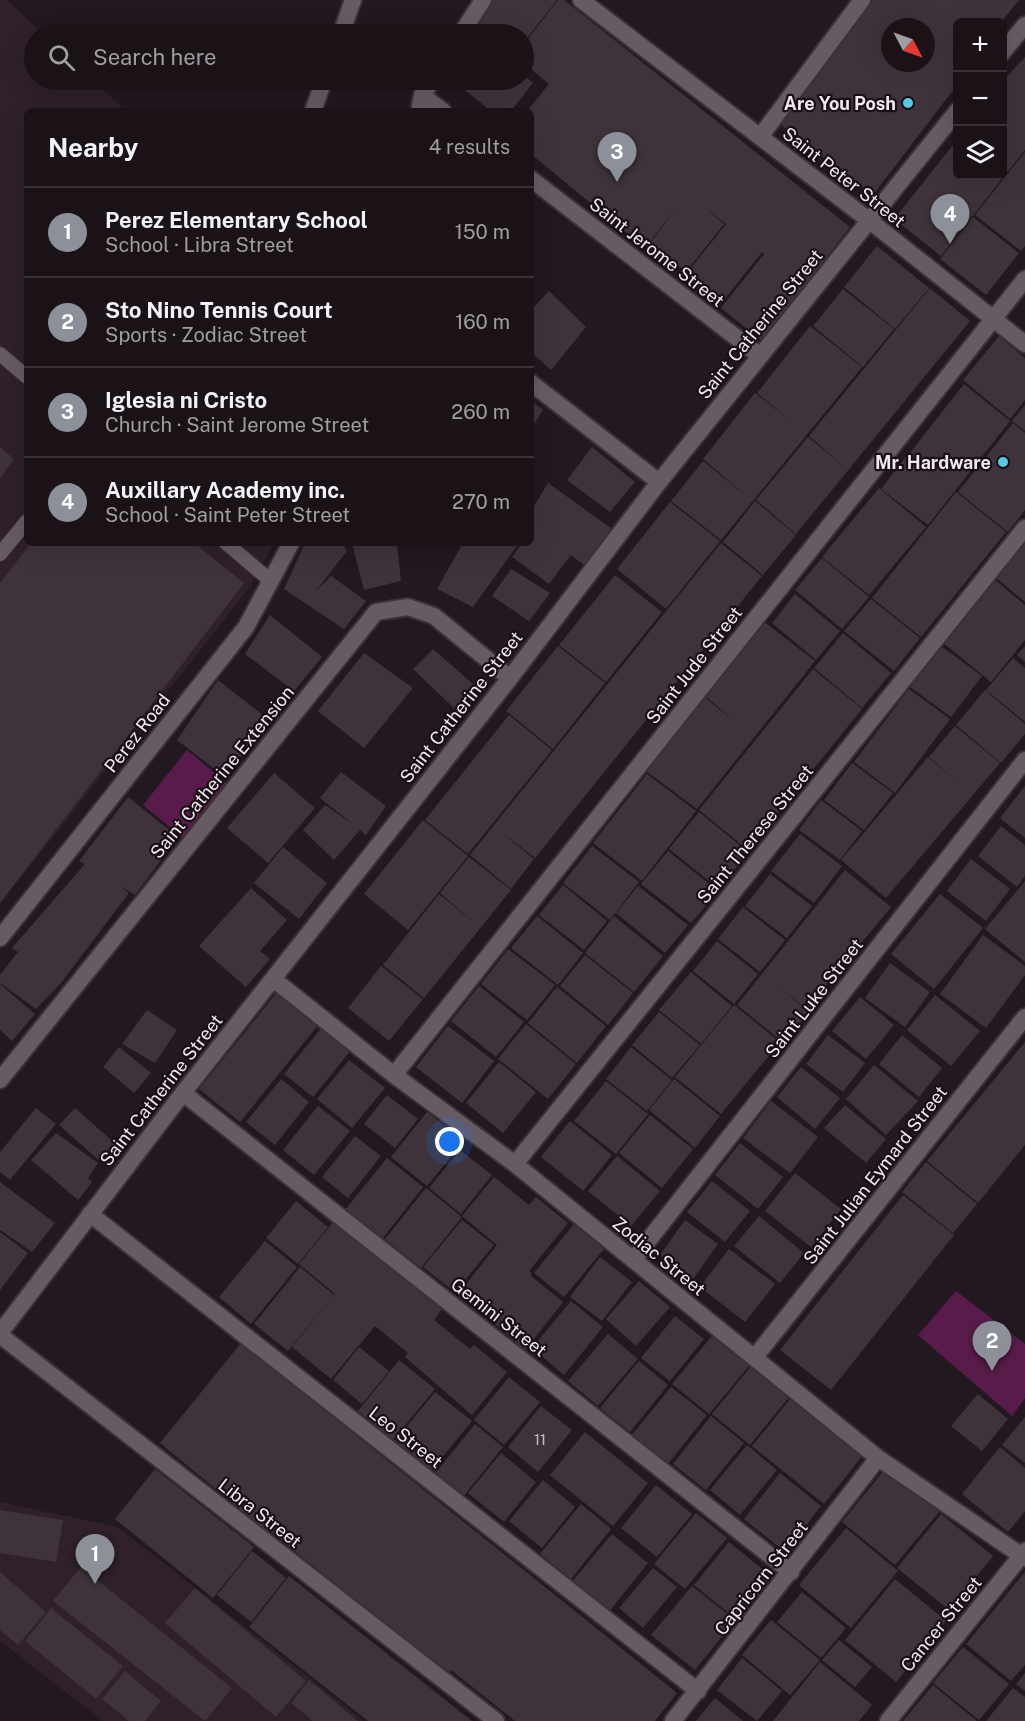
<!DOCTYPE html>
<html lang="en">
<head>
<meta charset="utf-8">
<style>
  :root { --surface:#1a1217; --page:#231b20; --text:#f1f3f6; --muted:#9f9ea1; --line:#383236; --accent:#8c9099 }
  body { margin:0; font-family:"Public Sans",sans-serif; background:var(--page); color:var(--text) }
  .controls { position:absolute; right:18px; top:18px; display:grid; overflow:hidden; border-radius:9px; box-shadow:0 6px 24px #0002 }
  .controls button { width:54px; height:54px; display:grid; place-items:center; padding:0; border:0; border-bottom:2px solid var(--line); background:var(--surface); color:var(--text); font:30px sans-serif }
  .compass { position:absolute; left:881px; top:18px; width:54px; height:54px; border-radius:50%; background:var(--surface); box-shadow:0 6px 24px #0002; rotate:131deg }
  .you { position:absolute; left:450px; top:1142px; width:21px; height:21px; margin:-15px; border:4px solid #fff; border-radius:50%; background:#1a73e8; box-shadow:0 0 0 9px #1a73e833 }
  .badge { display:grid; place-items:center; width:39px; height:39px; border-radius:50%; background:var(--accent); color:#fff; font-size:20px; font-weight:700 }
  .pin { position:absolute; translate:-50% -50px; filter:drop-shadow(0 2px 3px #0008) }
  .pin::after { content:''; position:absolute; top:32px; width:21px; height:18px; background:inherit; clip-path:polygon(0 0,100% 0,50% 100%) }
  .list { margin:0; padding:0; list-style:none }
  h2 { display:flex; justify-content:space-between; align-items:center; height:78px; margin:0; padding:0 24px; font-size:26px }
  h2 small { font-size:20px; font-weight:400; color:var(--muted) }
  .list li { display:grid; grid-template-columns:39px 1fr auto; gap:18px; align-items:center; box-sizing:border-box; height:90px; padding:0 24px; border-top:2px solid var(--line) }
  .list b { display:block; font-size:22px; white-space:nowrap }
  .list p { margin:0; font-size:20px; white-space:nowrap; color:var(--muted) }
  .list em { font-size:20px; font-style:normal; color:var(--muted) }
  .icon { flex:none; width:33px; height:33px; fill:none; stroke:currentColor; stroke-width:2; stroke-linecap:round; stroke-linejoin:round }
  .map { position:relative; flex:none; width:1025px; height:1721px; overflow:hidden }
  .search { position:absolute; background:var(--surface); box-shadow:0 6px 24px #0002; left:24px; top:24px; width:510px; height:66px; display:flex; align-items:center; gap:15px; box-sizing:border-box; padding:0 21px; border-radius:33px; color:var(--muted); font-size:22px }
  .panel { position:absolute; background:var(--surface); box-shadow:0 6px 24px #0002; left:24px; top:108px; width:510px; height:438px; border-radius:9px }
  .map>svg:first-child { display:block }
</style>
</head>
<body>
<div class="map">
<svg width="1025" height="1721" viewBox="0 0 1025 1721">
  <rect width="100%" height="100%" fill="#22181f"/>
  <path fill="#2f202a" d="M0 0H7L44 34H34V80H92L126 111H27V543H274L250 587 0 904Z
    M0 1502 118 1527 364 1721H103L0 1641Z"/>
  <path fill="#591c4a" d="M187 750 228 784 184 839 143 805Z
    M956 1291 1025 1344V1398L1012 1416 918 1335Z"/>
  <path fill="#3e333a" fill-rule="evenodd" d="M491 0H557L524 42V34H488L473 23Z
    M558 0H564L850 227 762 341 721 308 764 254 762 252 719 306 683 278 726 224 702 205 724 224 686 272 650 243 681 202 645 248 531 154V111H527L549 84 524 63V44Z
    M872 0H1019L1001 22H957V85L873 195 777 122ZM890 27H926V63H890Z
    M1025 57V150L941 256 894 219 957 140V176H1002V82Z
    M524 75 533 83 511 111H491L452 80H524Z
    M1025 152V246L1021 251 975 215Z
    M973 217 1019 253 986 295 940 259Z
    M877 246 929 288 895 329 844 287Z
    M930 288 970 321 796 534 756 500 808 437 844 466 809 436Z
    M843 289 894 329 863 367 813 326Z
    M549 291 586 327 551 370 531 352V310Z
    M810 326 862 367 721 540 671 501 703 461 749 498 703 459 755 393 792 422 757 393Z
    M999 336 1025 358V400L1010 419 963 380Z
    M964 384 1010 421 928 525 881 489 908 454 949 486 909 454Z
    M531 401 543 410 531 429Z
    M1025 405V431L1012 421Z
    M1013 423 1025 433V510L1008 532 958 492Z
    M0 447 14 459 0 478Z
    M592 447 635 482 610 512 567 480Z
    M548 483 615 531 584 565 571 555 549 584 512 557 522 543H531V530L534 526 531 524V511Z
    M879 488 926 527 869 595 822 557Z
    M956 492 1006 532 921 637 872 598Z
    M755 501 796 535 763 575 723 542Z
    M670 502 720 541 666 609 617 569Z
    M1025 540V602L995 577Z
    M31 543H194L244 583 0 903V583Z
    M305 543H342L347 551 315 592 331 576 366 601 344 629 284 589Z
    M352 543H397L401 581 364 590Z
    M463 543H519L473 607 437 589Z
    M721 543 762 576 535 858 499 830 534 859 511 889 470 855Z
    M822 558 869 597 842 629 795 590Z
    M511 569 550 593 529 621 492 596Z
    M615 575 662 612 606 682 559 645Z
    M994 579 1025 605V640L991 682 942 642Z
    M795 594 840 631 816 660 772 623Z
    M871 599 920 638 894 671 844 631Z
    M270 615 322 657 294 691 245 654Z
    M763 621 815 661 697 809 646 771 704 697 737 723 705 696Z
    M843 633 891 673 862 708 814 668Z
    M558 646 605 683 553 749 506 711Z
    M941 646 982 676 951 717 910 687Z
    M1025 646V662L1017 655Z
    M433 649 474 685 456 710 413 669Z
    M364 653 413 688 364 748 318 711Z
    M1013 658 1025 668V722L986 690Z
    M813 669 862 709 748 850 699 810Z
    M218 680 269 720 225 777 177 740Z
    M909 689 950 719 895 793 854 762Z
    M985 690 1025 724V734L1001 763 956 725Z
    M509 715 552 750 468 854 425 820Z
    M955 726 1000 763 886 898 841 860 928 757 967 790 929 757Z
    M852 763 893 793 864 830 824 800Z
    M341 772 386 806 366 835 360 830 334 860 303 830 325 805 354 825 320 798Z
    M274 773 315 808 268 863 227 828Z
    M647 774 696 811 642 881 593 843Z
    M1025 786V838L1000 818Z
    M128 797 178 837 135 895 120 886 129 893 61 983 36 1009 0 983V975L18 952 12 948 85 864 79 861Z
    M821 800 862 831 840 860 799 830Z
    M699 812 748 852 719 889 669 849Z
    M423 820 468 856 408 930 364 894Z
    M1001 826 1025 845V876L1017 887 978 856Z
    M800 834 842 866 814 903 771 871Z
    M592 846 639 882 610 920 563 883Z
    M283 847 327 883 299 919 254 883Z
    M668 851 718 891 691 923 641 884Z
    M469 857 511 890 424 998 383 965 439 894 475 923 440 893Z
    M971 859 1010 889 986 921 947 891Z
    M845 870 891 907 807 1009 778 986 809 1012 784 1043 737 1005Z
    M770 874 812 906 787 938 745 906Z
    M1025 881V962L985 929Z
    M563 885 607 921 584 950 539 915Z
    M638 886 688 925 665 953 616 913Z
    M251 888 287 920 260 951 270 959 246 987 199 946Z
    M940 894 983 928 934 989 891 954Z
    M743 907 785 940 760 972 718 939Z
    M537 916 583 953 558 985 511 948Z
    M614 916 663 956 634 992 585 953Z
    M983 935 1025 966V975L986 1028 940 994Z
    M717 941 758 974 734 1004 693 971Z
    M508 949 555 985 527 1020 481 984Z
    M585 955 633 993 608 1025 560 986Z
    M890 963 930 992 905 1027 865 998Z
    M381 966 423 999 389 1041 348 1008Z
    M691 972 732 1006 701 1044 659 1010Z
    M0 984 35 1014 12 1041 0 1030Z
    M479 986 524 1022 496 1057 451 1021Z
    M557 987 606 1026 577 1063 528 1023Z
    M278 991 319 1024 240 1122 199 1089Z
    M935 995 980 1031 951 1066 907 1030Z
    M860 997 894 1025 866 1059 832 1031Z
    M734 1005 780 1042 721 1114 675 1077Z
    M147 1010 177 1030 155 1063 122 1044Z
    M659 1012 700 1045 672 1078 632 1045Z
    M526 1024 576 1064 548 1099 498 1059Z
    M323 1026 352 1049 313 1097 284 1074Z
    M448 1026 494 1061 462 1103 416 1067Z
    M828 1035 865 1063 843 1092 806 1064Z
    M902 1035 942 1068 919 1097 879 1064Z
    M1025 1042V1145L978 1203 927 1161Z
    M119 1047 151 1073 134 1093 103 1067Z
    M631 1047 672 1080 647 1111 606 1079Z
    M349 1060 385 1088 352 1128 317 1099Z
    M499 1062 536 1092 503 1133 466 1103Z
    M874 1065 918 1101 886 1135 846 1099Z
    M801 1067 840 1098 815 1129 777 1097Z
    M281 1079 309 1102 275 1145 246 1122Z
    M674 1079 720 1116 695 1148 649 1110Z
    M606 1081 648 1114 616 1154 574 1121Z
    M387 1095 418 1119 395 1148 364 1124Z
    M771 1101 818 1137 790 1173 743 1138Z
    M845 1105 886 1139 866 1163 824 1128Z
    M318 1106 350 1131 314 1175 283 1150Z
    M36 1108 56 1124 10 1180 0 1172V1152Z
    M75 1108 118 1146 102 1163 59 1125Z
    M427 1112 464 1141 427 1186 391 1157Z
    M650 1115 693 1149 662 1188 619 1153Z
    M570 1121 612 1155 583 1191 541 1157Z
    M56 1133 98 1163 88 1178 92 1182 78 1200 31 1160Z
    M355 1136 381 1156 348 1198 322 1177Z
    M740 1143 783 1177 758 1209 715 1175Z
    M460 1150 492 1175 461 1214 429 1188Z
    M617 1156 660 1191 631 1226 588 1191Z
    M387 1158 423 1187 382 1239 345 1210Z
    M926 1162 977 1204 953 1233 902 1192Z
    M795 1173 841 1209 811 1247 765 1211Z
    M494 1177 529 1205 536 1197 568 1223 529 1271 532 1274 531 1276 563 1302 525 1350 459 1293 497 1245 462 1216Z
    M712 1181 750 1211 725 1242 687 1212Z
    M0 1182 55 1223 32 1252 0 1230Z
    M426 1188 462 1217 421 1268 385 1239Z
    M903 1195 954 1235 831 1390 780 1350Z
    M296 1201 328 1227 298 1264 266 1238Z
    M759 1216 804 1253 780 1283 734 1246Z
    M462 1220 494 1245 455 1292 423 1267Z
    M685 1220 718 1244 693 1279 660 1255Z
    M334 1221 442 1309 434 1320 470 1349 474 1345 507 1372 472 1415 405 1357 408 1353 375 1326 331 1379 292 1347 335 1294 299 1264Z
    M574 1224 604 1249 564 1297 534 1273Z
    M0 1232 28 1253 0 1290Z
    M265 1241 297 1267 251 1324 219 1297Z
    M729 1249 775 1284 745 1322 700 1287Z
    M600 1257 632 1282 602 1321 570 1297Z
    M300 1267 334 1295 288 1351 254 1324Z
    M639 1281 670 1307 636 1346 606 1319Z
    M571 1301 603 1327 564 1375 532 1348Z
    M675 1316 704 1339 670 1381 641 1358Z
    M608 1334 638 1359 598 1406 568 1381Z
    M712 1336 749 1366 709 1414 672 1384Z
    M241 1343 677 1693 655 1721H515L451 1670 448 1674 271 1532 274 1526 269 1533 160 1443Z
    M359 1347 389 1371 362 1404 333 1380Z
    M399 1360 435 1389 393 1440 358 1411Z
    M639 1361 668 1385 630 1432 600 1408Z
    M751 1366 789 1397 750 1445 712 1414Z
    M509 1377 540 1402 504 1445 474 1420Z
    M671 1387 707 1415 667 1465 631 1436Z
    M435 1392 472 1421 430 1472 394 1442Z
    M978 1394 1008 1419 982 1451 951 1426Z
    M791 1398 863 1455 824 1504 752 1446Z
    M541 1406 572 1430 538 1472 508 1447Z
    M711 1416 744 1443 706 1490 673 1464Z
    M1025 1417V1463L1002 1445Z
    M475 1424 503 1447 462 1498 434 1475Z
    M585 1432 648 1483 613 1526 550 1475Z
    M747 1445 777 1470 740 1515 710 1490Z
    M1000 1447 1025 1468V1511L1008 1532 962 1494Z
    M501 1453 536 1482 504 1522 468 1493Z
    M886 1468 939 1512 895 1565 842 1522Z
    M155 1469 254 1547 213 1598 115 1519Z
    M780 1473 821 1506 785 1552 744 1519Z
    M543 1480 575 1507 542 1548 509 1521Z
    M656 1485 692 1514 657 1557 621 1528Z
    M581 1504 611 1529 571 1579 540 1554Z
    M0 1510 63 1520 56 1562 0 1553Z
    M696 1513 727 1538 685 1589 654 1564Z
    M941 1514 993 1556 949 1610 897 1568Z
    M846 1528 898 1571 851 1628 799 1585Z
    M612 1534 648 1563 608 1613 571 1583Z
    M729 1542 772 1577 737 1620 694 1585Z
    M252 1551 286 1578 251 1622 217 1595Z
    M81 1567 232 1688 205 1721 53 1601Z
    M653 1568 677 1587 643 1628 619 1608Z
    M0 1572 46 1612 18 1645 0 1630Z
    M1025 1572V1665L1011 1681 966 1644Z
    M289 1576 439 1695 472 1721H368L354 1710 249 1627Z
    M895 1579 946 1621 896 1682 845 1640Z
    M692 1586 735 1620 695 1670 651 1635Z
    M195 1588 306 1681 276 1717 165 1623Z
    M802 1592 846 1628 821 1658 777 1622Z
    M51 1608 123 1666 96 1699 25 1641Z
    M771 1620 820 1660 790 1695 742 1655Z
    M839 1640 872 1667 855 1687 822 1660Z
    M963 1647 1009 1684 979 1720 933 1683Z
    M742 1658 782 1691 757 1721 717 1690Z
    M820 1662 872 1705 859 1721H773Z
    M125 1671 161 1701 145 1721H129L102 1699Z
    M1025 1673V1691L1016 1684Z
    M309 1680 358 1721H313L291 1703Z
    M933 1685 977 1721H903Z
    M1013 1688 1025 1697V1721H986Z
    M715 1698 743 1721H696Z"/>
  <g fill="none" stroke-linecap="round" stroke-linejoin="round">
    <defs>
      <path id="service" d="M0 354 27 377
        M226 543 271 581
        M0 554 27 521"/>
      <path id="minor" d="M581 0 870 221 1025 344
        M461 34 483 0
        M1002 53 1025 25
        M422 95 443 111
        M419 111 422 95 433 80
        M760 137 862 0
        M531 179 759 355
        M531 383 659 482
        M273 979 394 1075 515 1164 878 1458 1025 1558
        M394 1075 1025 279
        M0 1080 376 612 408 607 434 616 510 678
        M183 1093 791 1572
        M515 1164 1025 528
        M90 1214 698 1691
        M633 1260 1025 760
        M0 1333 183 1093 510 678 659 482 958 110
        M0 1335 496 1721
        M755 1357 1025 1017
        M673 1721 878 1458
        M888 1721 1025 1551"/>
      <path id="tertiary" d="M341 34 353 0
        M313 111 324 80
        M0 938 246 627 291 543"/>
    </defs>
    <use href="#service" stroke="#393237" stroke-width="16"/>
    <use href="#minor" stroke="#393237" stroke-width="20"/>
    <use href="#tertiary" stroke="#393237" stroke-width="20"/>
    <use href="#service" stroke="#675b63" stroke-width="14"/>
    <use href="#minor" stroke="#675b63" stroke-width="16"/>
    <use href="#tertiary" stroke="#675b63" stroke-width="16"/>
  </g>
  <g fill="#57c9e2" stroke="#190f16" stroke-width="2">
    <circle cx="908" cy="103" r="6"/>
    <circle cx="1003" cy="462" r="6"/>
  </g>
  <g text-anchor="middle" dominant-baseline="central" stroke-width="4.5" stroke-linejoin="round" paint-order="stroke">
    <g font-size="15" fill="#c4bcc1">
      <text x="540" y="1439">11</text>
    </g>
    <g font-size="18" font-weight="bold" fill="#f1e9ee" stroke="#190f16" text-anchor="end">
      <text x="896" y="103">Are You Posh</text>
      <text x="991" y="462">Mr. Hardware</text>
    </g>
    <g font-size="18" fill="#f1e9ee" stroke="#190f16">
      <text transform="translate(844 177) rotate(38)">Saint Peter Street</text>
      <text transform="translate(657 252) rotate(38)">Saint Jerome Street</text>
      <text transform="translate(760 324) rotate(-51)">Saint Catherine Street</text>
      <text transform="translate(694 665) rotate(-52)">Saint Jude Street</text>
      <text transform="translate(461 707) rotate(-52)">Saint Catherine Street</text>
      <text transform="translate(137 733) rotate(-52)">Perez Road</text>
      <text transform="translate(222 772) rotate(-51)">Saint Catherine Extension</text>
      <text transform="translate(755 834) rotate(-51)">Saint Therese Street</text>
      <text transform="translate(814 998) rotate(-52)">Saint Luke Street</text>
      <text transform="translate(161 1090) rotate(-52)">Saint Catherine Street</text>
      <text transform="translate(875 1175) rotate(-52)">Saint Julian Eymard Street</text>
      <text transform="translate(659 1256) rotate(39)">Zodiac Street</text>
      <text transform="translate(499 1317) rotate(38)">Gemini Street</text>
      <text transform="translate(406 1437) rotate(38)">Leo Street</text>
      <text transform="translate(260 1513) rotate(38)">Libra Street</text>
      <text transform="translate(761 1578) rotate(-52)">Capricorn Street</text>
      <text transform="translate(941 1624) rotate(-51)">Cancer Street</text>
    </g>
  </g>
</svg>
<div class="controls">
<button>+</button>
<button>−</button>
<button><svg class="icon" aria-label="layers" viewBox="0 0 24 24"><path d="M12 4l9 5-9 5-9-5zM3 14l9 5 9-5"/></svg></button>
</div>
<svg class="compass" viewBox="-18 -18 36 36"><path d="M0-13l5 13h-10z" fill="#e53935"/><path d="M0 13l5-13h-10z" fill="#9f9ea1"/></svg>
<div class="you"></div>
<div class="pin badge" style="left:95px;top:1584px">1</div>
<div class="pin badge" style="left:992px;top:1371px">2</div>
<div class="pin badge" style="left:617px;top:182px">3</div>
<div class="pin badge" style="left:950px;top:244px">4</div>
<div class="search"><svg class="icon" aria-label="search" viewBox="0 0 24 24"><circle cx="10" cy="10" r="6"/><path d="M15 15l6 6"/></svg>Search here</div>
<section class="panel">
<h2>Nearby<small>4 results</small></h2>
<ul class="list">
<li><span class="badge">1</span><div><b>Perez Elementary School</b><p>School · Libra Street</p></div><em>150 m</em></li>
<li><span class="badge">2</span><div><b>Sto Nino Tennis Court</b><p>Sports · Zodiac Street</p></div><em>160 m</em></li>
<li><span class="badge">3</span><div><b>Iglesia ni Cristo</b><p>Church · Saint Jerome Street</p></div><em>260 m</em></li>
<li><span class="badge">4</span><div><b>Auxillary Academy inc.</b><p>School · Saint Peter Street</p></div><em>270 m</em></li>
</ul>
</section>
</div>
</body>
</html>
